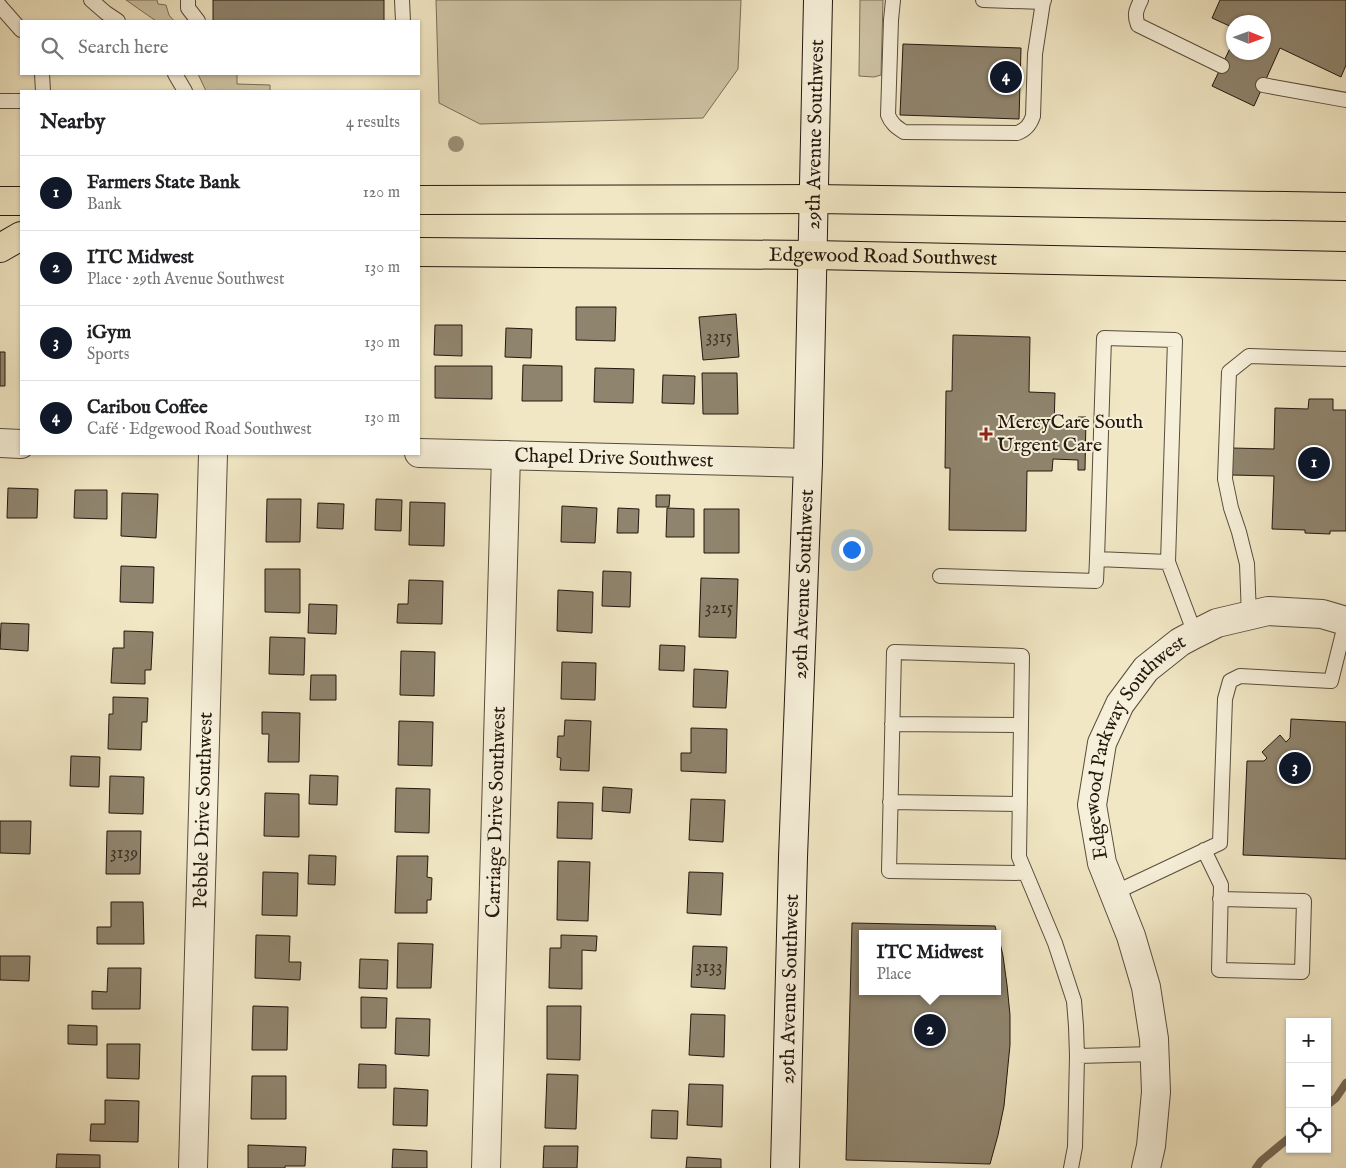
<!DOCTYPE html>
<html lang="en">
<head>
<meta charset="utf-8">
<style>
  :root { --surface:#fff; --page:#f2f2f2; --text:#202124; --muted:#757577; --line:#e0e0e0; --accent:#111827 }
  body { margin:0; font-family:"IM FELL English",serif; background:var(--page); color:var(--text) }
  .controls { position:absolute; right:15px; bottom:15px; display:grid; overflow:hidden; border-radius:0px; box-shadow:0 1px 4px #0004 }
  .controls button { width:45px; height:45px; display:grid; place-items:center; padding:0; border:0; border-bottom:1px solid var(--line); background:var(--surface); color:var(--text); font:25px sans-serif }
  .compass { position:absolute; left:1226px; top:15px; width:45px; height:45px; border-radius:50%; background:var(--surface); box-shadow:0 1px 4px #0004; rotate:91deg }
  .you { position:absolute; left:851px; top:549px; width:18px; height:18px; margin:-12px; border:4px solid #fff; border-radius:50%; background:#1a73e8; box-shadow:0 0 0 8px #1a73e833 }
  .badge { display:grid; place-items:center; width:32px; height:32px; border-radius:50%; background:var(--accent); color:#fff; font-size:16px; font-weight:700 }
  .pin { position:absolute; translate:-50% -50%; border:2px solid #fff; box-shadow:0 1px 5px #0006 }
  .popup { position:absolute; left:859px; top:930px; width:142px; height:65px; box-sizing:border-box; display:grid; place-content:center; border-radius:0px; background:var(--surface); filter:drop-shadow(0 1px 4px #0005); font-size:16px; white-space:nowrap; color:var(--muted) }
  .popup b { font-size:19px; color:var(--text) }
  .popup::after { content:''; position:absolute; left:50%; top:100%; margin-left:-10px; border:10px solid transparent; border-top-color:var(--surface) }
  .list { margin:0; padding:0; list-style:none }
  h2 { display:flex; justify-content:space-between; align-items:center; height:65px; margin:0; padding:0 20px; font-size:21px }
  h2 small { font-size:16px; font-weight:400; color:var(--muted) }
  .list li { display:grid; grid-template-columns:32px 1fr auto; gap:15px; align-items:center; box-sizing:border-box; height:75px; padding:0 20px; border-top:1px solid var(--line) }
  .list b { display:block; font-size:19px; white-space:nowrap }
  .list p { margin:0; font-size:16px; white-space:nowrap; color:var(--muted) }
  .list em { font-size:16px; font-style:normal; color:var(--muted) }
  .icon { flex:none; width:28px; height:28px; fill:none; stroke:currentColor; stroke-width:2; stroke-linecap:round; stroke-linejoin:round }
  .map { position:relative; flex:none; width:1346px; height:1168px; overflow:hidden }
  .search { position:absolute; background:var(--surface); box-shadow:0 1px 4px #0004; left:20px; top:20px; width:400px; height:55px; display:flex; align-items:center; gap:12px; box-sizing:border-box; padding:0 18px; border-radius:0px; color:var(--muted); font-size:19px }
  .panel { position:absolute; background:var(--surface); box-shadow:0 1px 4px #0004; left:20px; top:90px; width:400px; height:365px; border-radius:0px }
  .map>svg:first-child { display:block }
</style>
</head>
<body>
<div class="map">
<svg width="1346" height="1168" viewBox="0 0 1346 1168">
  <rect width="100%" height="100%" fill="#f1e7c4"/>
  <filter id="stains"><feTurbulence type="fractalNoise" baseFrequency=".004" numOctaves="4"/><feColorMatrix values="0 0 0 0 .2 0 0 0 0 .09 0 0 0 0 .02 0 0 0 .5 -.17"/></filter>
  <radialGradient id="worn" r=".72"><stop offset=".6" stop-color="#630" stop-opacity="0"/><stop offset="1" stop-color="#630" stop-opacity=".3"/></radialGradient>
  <path fill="#cec4a5" stroke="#796e5a" d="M126 0H157L158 4 166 5 169 15 174 21H156Z
    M436 0H741L738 69 703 118 480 124 439 103Z
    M860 0H883L881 75 874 77 859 76Z
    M198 74H237V84L270 85V91H206Z"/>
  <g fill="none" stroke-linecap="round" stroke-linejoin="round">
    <path stroke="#756a56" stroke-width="8" d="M1327 1105 1336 1098 1346 1083
      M1256 1168 1261 1161 1290 1137"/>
  </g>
  <path fill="#8f846d" stroke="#24180f" d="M213 0H384V21H213Z
    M1220 0H1346V65L1341 77 1280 48 1254 106 1212 86 1234 40V52H1264V22H1234V28L1212 18Z
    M903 44 1021 48 1019 119 900 115Z
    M576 307H616L615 341 576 340Z
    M736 314 739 357 703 360 699 317Z
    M435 325H462V356L434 355Z
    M506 328 532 329 531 358 505 357Z
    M953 335 1030 337 1029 392 1055 393 1054 426H1078V417H1086L1085 470H1078V460L1053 459 1052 471H1027L1026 531 949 530 950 468H945L946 391H952Z
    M0 352H5V386H0Z
    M523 365 562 366V401H522Z
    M435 366H492V399L435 398Z
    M595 368 634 369 633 403 594 402Z
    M702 373H737L738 414H703Z
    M663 375 695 376 694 404 662 403Z
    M1309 399H1333V410H1346V531H1330V534L1305 533V530L1272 529 1274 476 1232 475V448L1274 449 1275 408 1308 409Z
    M8 488 38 489 37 518H7Z
    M75 490H107V519L74 518Z
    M122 493 158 494 156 538 121 536Z
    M656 495H670L669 507H656Z
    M267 499H301L300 542H266Z
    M376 499 402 500 401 531 375 530Z
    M410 502 445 503 444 546 409 545Z
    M318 503 344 504 343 529 317 528Z
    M562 506 597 508 595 543 561 542Z
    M618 508 639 509 638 533H617Z
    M667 508 694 509V537H666Z
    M704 509H739V553H704Z
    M121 566 154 567 153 603 120 602Z
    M265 569H300V613L265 612Z
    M603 571 631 572 630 607 602 606Z
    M701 578 738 579 736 638 699 637Z
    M409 580 443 581 442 624 397 623 398 604H408Z
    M558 590 593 592 592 633 557 631Z
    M309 604 337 605 336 634 308 633Z
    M1 623 29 624 28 651 0 649Z
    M124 631 153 632 151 670H145V684L111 683 113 648H124Z
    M270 637 305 638 304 675 269 674Z
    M660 645 685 646 684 671 659 670Z
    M401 651 435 652 434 696 400 695Z
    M562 662 596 663 595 700 561 699Z
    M694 669 728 671 726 708 693 707Z
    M311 675H336V700H310Z
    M113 697 148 698 147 722H142L141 750 108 749 109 714H113Z
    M262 712 300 713 299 762H268L269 734H262Z
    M1291 719 1346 722V859L1243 855 1247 761H1264L1267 758 1262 752 1280 735 1286 742 1290 738Z
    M565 720 591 721 589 771 560 770 561 758 557 757 558 736H564Z
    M399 721 433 722 432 766 398 765Z
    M691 728 727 729 726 773 681 771V753H691Z
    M71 756 100 757 99 787 70 786Z
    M310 775 338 776 337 805 309 804Z
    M110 776 144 777 143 814 109 813Z
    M603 787 632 789 630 813 602 811Z
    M396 788 430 789 429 833 395 832Z
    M265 793 299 794V837L264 836Z
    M691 799 725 800 723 842 689 840Z
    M558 802 593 803 592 839 557 838Z
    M0 821H31L30 854 0 853Z
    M107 831H141L140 874H106Z
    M309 855 336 856 335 885 308 884Z
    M397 856H428L427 877 432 878 431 900H427V913H395Z
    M558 861 590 862 588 921 557 920Z
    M263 872 298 873 297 916 262 915Z
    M689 872 723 873 721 915 687 913Z
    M111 902H143L144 944H97V927H111Z
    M852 923 995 926 997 934H862V991H998V934L1003 956 1007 985 1010 1015V1045L1004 1106 998 1135 990 1164 846 1160Z
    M256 935 290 936 289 962H301L300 980 255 978Z
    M561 935 597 936 596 951 582 950V989L549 988 550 948H561Z
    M398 943 433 944 431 988H397Z
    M693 946 727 947 725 989 691 987Z
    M0 956H30L29 981 0 980Z
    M360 959 388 960 387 989 359 988Z
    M108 968H141L140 1009H92V991L107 992Z
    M361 997 387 998 386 1028H361Z
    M253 1006 288 1007 287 1050H252Z
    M547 1006H581L580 1060 547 1059Z
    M691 1014 725 1015 724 1057 689 1055Z
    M396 1018 430 1019 429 1056 395 1054Z
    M68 1025 97 1026V1045L68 1044Z
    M107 1044H140L139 1079 107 1078Z
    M359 1064 386 1065V1088H358Z
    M547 1074 578 1075 576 1129 545 1128Z
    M252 1076H286V1119H251Z
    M689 1084 723 1085 722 1127 687 1125Z
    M394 1088 428 1090 427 1126 393 1125Z
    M105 1100 139 1101 138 1142 90 1141 91 1124H105Z
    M652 1110 678 1111 677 1139 651 1138Z
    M248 1145 306 1147 305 1166H285V1168H248Z
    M544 1146H578L577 1168H543Z
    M393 1149 427 1151V1168H392Z
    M57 1154 100 1155V1168H56Z
    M687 1157 721 1159V1168H686Z"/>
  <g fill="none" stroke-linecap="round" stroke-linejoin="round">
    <defs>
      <path id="lane" d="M91 0 106 13 118 21
        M188 0V8L198 21
        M402 0 403 21
        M893 0 891 20 888 115C891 123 896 127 904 132L1017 133C1026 130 1030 125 1033 116L1035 54 1043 2
        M983 0 1043 2 1044 0
        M1141 0C1136 10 1134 15 1138 25L1222 66
        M0 6 21 30
        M42 74 43 91
        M175 74 185 91
        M1263 85 1346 100
        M0 101H21
        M1168 562 1175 340 1104 338 1097 559 1168 562 1195 634
        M940 576 1096 581 1097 559
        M1249 616 1247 564 1239 532 1231 508 1225 479 1229 372 1249 356 1346 359
        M892 724 1021 725
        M890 802 1020 804
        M1204 850 1221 885 1219 970 1302 972 1304 901 1220 899
        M1025 873 889 871 894 652 1022 656 1019 857 1055 943 1074 1001 1076 1026 1077 1056
        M1114 893 1220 843 1225 699 1230 681 1240 676 1331 681 1346 621
        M1071 1168 1075 1147 1077 1056 1155 1054"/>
      <g id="street">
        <path d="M0 443 21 444"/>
        <path id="s1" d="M419 453 808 463"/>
        <path id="s2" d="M193 1168 213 454"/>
        <path id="s3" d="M486 1168 506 455"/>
        <path id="s4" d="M1146 1168 1151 1146 1156 1092 1154 1039 1146 987 1131 936 1102 863 1092 805 1102 743 1120 704 1146 669 1180 642 1195 634 1217 623 1268 611 1322 614 1346 621"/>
      </g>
      <g id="secondary">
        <path id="s5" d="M785 1168 793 857 808 463 818 0"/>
      </g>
      <g id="primary">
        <path d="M419 200 814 199 1346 207"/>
        <path d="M0 201H21"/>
        <path d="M0 248 21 236"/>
        <path id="s6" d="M419 252 813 255 1346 266"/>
      </g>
    </defs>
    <use href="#lane" stroke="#574c3c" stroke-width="16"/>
    <use href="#street" stroke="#574c3c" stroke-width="30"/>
    <use href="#secondary" stroke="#24180f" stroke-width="30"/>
    <use href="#primary" stroke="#24180f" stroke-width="30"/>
    <use href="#lane" stroke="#f6efd9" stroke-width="14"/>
    <use href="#street" stroke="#f6efd9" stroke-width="28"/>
    <use href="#secondary" stroke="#f6efd9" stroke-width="28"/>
    <use href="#primary" stroke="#f1e7c4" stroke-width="28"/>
  </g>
  <circle fill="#9c9279" cx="456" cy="144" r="8"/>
  <path fill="#8f2418" stroke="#f6efd9" stroke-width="2" d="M983.5 426.5h5v5h5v5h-5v5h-5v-5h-5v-5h5z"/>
  <g text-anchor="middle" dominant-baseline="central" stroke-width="4" stroke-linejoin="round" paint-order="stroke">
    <g font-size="18" fill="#3f3326">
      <text x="719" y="337">3315</text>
      <text x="719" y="608">3215</text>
      <text x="124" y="853">3139</text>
      <text x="709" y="967">3133</text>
    </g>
    <g font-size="20" fill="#24180f" stroke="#f6efd9">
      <text stroke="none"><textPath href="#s5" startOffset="1034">29th Avenue Southwest</textPath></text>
      <text stroke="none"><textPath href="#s6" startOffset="464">Edgewood Road Southwest</textPath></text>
      <text stroke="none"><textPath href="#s1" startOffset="195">Chapel Drive Southwest</textPath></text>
      <text stroke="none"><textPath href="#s5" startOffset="584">29th Avenue Southwest</textPath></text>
      <text stroke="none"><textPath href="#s4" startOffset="444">Edgewood Parkway Southwest</textPath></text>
      <text stroke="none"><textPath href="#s2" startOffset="358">Pebble Drive Southwest</textPath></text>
      <text stroke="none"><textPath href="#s3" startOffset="356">Carriage Drive Southwest</textPath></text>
      <text stroke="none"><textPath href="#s5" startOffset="179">29th Avenue Southwest</textPath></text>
    </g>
    <g font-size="20" fill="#24180f" stroke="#f6efd9" text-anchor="start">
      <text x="997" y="422">MercyCare South<tspan x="997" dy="23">Urgent Care</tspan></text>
    </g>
  </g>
  <rect width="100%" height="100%" filter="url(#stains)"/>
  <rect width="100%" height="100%" fill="url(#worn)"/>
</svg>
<div class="controls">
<button>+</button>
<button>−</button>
<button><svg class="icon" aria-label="locate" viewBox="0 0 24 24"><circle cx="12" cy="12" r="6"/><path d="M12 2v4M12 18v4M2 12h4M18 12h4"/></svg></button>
</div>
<svg class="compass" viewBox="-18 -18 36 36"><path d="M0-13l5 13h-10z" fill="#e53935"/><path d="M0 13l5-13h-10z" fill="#757577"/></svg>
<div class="you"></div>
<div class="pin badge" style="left:1314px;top:463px">1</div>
<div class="pin badge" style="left:930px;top:1030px">2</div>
<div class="popup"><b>ITC Midwest</b>Place</div>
<div class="pin badge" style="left:1295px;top:768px">3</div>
<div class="pin badge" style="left:1006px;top:77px">4</div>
<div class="search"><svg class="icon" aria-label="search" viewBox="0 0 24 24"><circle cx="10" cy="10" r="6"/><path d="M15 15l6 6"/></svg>Search here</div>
<section class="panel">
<h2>Nearby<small>4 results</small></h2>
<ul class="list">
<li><span class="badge">1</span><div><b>Farmers State Bank</b><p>Bank</p></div><em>120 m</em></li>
<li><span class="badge">2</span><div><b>ITC Midwest</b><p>Place · 29th Avenue Southwest</p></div><em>130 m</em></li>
<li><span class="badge">3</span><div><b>iGym</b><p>Sports</p></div><em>130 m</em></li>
<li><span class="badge">4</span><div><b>Caribou Coffee</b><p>Café · Edgewood Road Southwest</p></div><em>130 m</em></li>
</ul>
</section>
</div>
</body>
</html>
